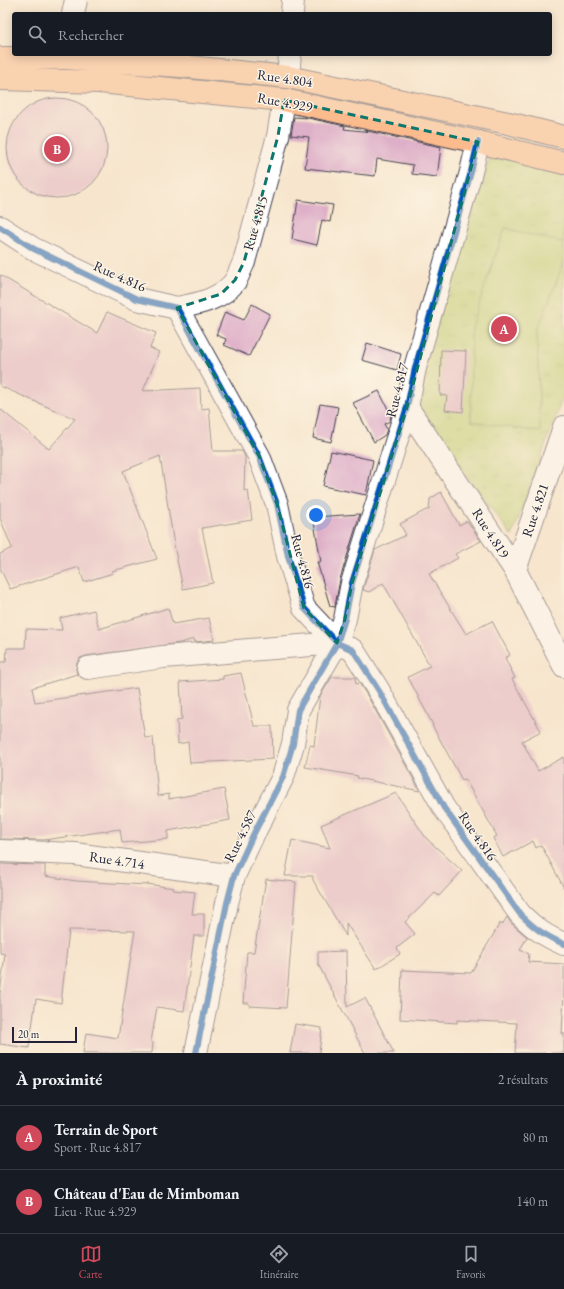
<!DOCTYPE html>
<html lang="fr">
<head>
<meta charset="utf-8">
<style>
  :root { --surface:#171b24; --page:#242831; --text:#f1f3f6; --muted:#9ea1a6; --line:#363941; --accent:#d1495b }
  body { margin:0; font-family:"EB Garamond",serif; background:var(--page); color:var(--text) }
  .scale { position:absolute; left:12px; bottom:10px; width:65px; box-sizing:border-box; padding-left:4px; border:2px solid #22223b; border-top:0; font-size:11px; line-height:14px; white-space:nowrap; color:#22223b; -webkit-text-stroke:3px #fcf5e5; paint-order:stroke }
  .you { position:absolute; left:316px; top:515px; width:14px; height:14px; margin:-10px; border:3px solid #fff; border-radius:50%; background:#1a73e8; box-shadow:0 0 0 6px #1a73e833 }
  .badge { display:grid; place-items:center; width:26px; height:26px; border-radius:50%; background:var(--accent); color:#fff; font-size:13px; font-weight:700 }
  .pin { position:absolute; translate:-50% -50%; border:2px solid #fff; box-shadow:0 1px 4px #0006 }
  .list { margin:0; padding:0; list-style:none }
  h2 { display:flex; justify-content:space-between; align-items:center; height:52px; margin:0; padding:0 16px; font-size:17px }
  h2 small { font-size:13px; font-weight:400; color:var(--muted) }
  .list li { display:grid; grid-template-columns:26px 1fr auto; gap:12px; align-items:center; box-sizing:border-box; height:64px; padding:0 16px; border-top:1px solid var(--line) }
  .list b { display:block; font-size:15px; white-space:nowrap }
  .list p { margin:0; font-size:13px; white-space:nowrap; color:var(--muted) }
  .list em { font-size:13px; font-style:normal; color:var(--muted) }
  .icon { flex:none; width:22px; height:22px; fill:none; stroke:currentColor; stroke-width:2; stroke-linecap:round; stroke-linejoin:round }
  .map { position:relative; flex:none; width:564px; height:1053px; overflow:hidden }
  .search { position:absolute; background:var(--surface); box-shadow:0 2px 10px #0003; left:12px; right:12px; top:12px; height:44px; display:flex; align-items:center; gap:10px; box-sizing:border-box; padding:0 14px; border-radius:4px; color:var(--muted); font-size:15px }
  .sheet { height:180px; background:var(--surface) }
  nav { display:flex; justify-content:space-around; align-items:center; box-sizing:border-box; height:56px; border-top:1px solid var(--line); background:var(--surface); font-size:11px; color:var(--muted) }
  nav a { display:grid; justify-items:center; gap:2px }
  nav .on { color:var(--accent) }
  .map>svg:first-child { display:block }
</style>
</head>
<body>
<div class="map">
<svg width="564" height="1053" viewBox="0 0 564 1053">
  <defs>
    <pattern id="grass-tufts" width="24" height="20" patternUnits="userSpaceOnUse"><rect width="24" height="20" fill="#bed377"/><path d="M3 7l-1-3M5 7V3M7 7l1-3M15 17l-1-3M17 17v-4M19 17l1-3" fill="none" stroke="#a3b568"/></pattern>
  </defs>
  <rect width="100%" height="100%" fill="#fcf5e5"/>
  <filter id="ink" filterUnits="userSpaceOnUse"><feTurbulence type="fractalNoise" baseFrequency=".025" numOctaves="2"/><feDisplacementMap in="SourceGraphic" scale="8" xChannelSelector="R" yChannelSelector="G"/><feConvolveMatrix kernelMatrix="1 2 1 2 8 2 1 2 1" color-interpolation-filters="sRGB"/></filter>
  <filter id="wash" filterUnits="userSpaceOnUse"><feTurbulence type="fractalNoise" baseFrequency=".012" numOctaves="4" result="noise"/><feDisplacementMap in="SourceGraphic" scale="16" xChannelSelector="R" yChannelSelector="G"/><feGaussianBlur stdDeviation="0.9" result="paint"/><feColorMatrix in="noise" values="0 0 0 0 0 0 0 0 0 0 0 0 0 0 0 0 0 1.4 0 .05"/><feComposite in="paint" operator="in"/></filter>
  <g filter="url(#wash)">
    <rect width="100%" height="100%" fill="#f7e6cd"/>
    <path fill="url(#grass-tufts)" stroke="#707a59" d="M492 150 564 172V394L512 536 412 404Z"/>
    <path fill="#bed377" stroke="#707a59" d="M505 228 564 243V262L537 331 540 432 471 421V327Z"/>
    <g id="blocks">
      <path fill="#deafc8" d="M7 148a50 50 0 1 1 100 0a50 50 0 1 1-100 0Z
        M294 117 308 118 345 126 344 129 372 132 441 147 437 177 412 174 413 165 377 159 375 176 305 168 309 137 291 135Z
        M298 200 333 205 330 222 322 220 317 245 292 239Z
        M0 275 97 333 107 312 156 333 150 348 159 352 143 391 200 388 201 409 209 408 213 451H242L245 457 244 491 248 490 252 520 202 528 213 583 183 589 174 545 160 456 123 471 157 559 112 571 113 573 84 582 79 567 10 589 0 568V554L12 548 0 518V409L49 449 75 419 0 386Z
        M252 304 270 314 249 356 224 345 226 339 216 335 225 312 244 320Z
        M367 343 401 354 397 370 362 360Z
        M441 350 466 351 463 412 445 410 447 396 440 395Z
        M379 391 391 415 390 421 384 424 387 429 385 435 374 442 353 403Z
        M320 404 338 407 331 442 313 438Z
        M331 451 373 460 366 495 323 486Z
        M441 492 459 525 467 521 481 541 455 554 458 558 429 574 466 634 492 621 510 655 505 658 515 678 512 679 541 731 522 741 538 771 564 757V888L541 845 536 848 533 841 503 857 493 838 497 836 465 779 462 780 432 725H433L408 677 430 666 383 583 369 592 363 590 375 550 406 535 400 524 426 510H429L430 499Z
        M360 514 340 579 335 607 330 606 317 562H321L313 517Z
        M168 608 173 624 209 618 214 640 195 642 194 639 180 643 86 656 80 658 77 663 76 669 77 674 32 688 35 702 137 688 145 738 153 737 158 796 169 794V799L224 789 230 820 168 831V839L122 843 120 829 44 840 0 839V662H6L7 648H25L26 629 62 630 60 618 94 610 99 629Z
        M241 673 254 726H272L273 759 190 763 188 742 178 744 177 720 182 719 180 682 223 679V676Z
        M332 677H355L356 684 359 683 368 697 420 791 357 778 358 776 305 767 310 745 314 746 320 696Z
        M396 793 426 838 462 871 439 896 435 893 405 922 415 934 397 948 400 954 376 969 346 923V936L313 880V876H285L292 840 330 848 321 825Z
        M0 864 45 865V876L76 881 147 885V884L174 888 173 890 195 892 192 914H204V936H194L184 1011 157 1007 151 1042 153 1043 152 1053H83L86 1033 118 1038 135 931 69 930 61 1003 36 999 29 1048 0 1044V994L5 954 0 953Z
        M266 879 296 882 286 1008 249 1006V1003H243L247 952H254Z
        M507 917 511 923 527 937 520 950 529 954 528 962 564 964V994L562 1034 564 1033V1053H515L517 1023 457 1020V1023L400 1019 402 970 471 973 500 923 502 925Z
        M346 951 347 1007 365 998 394 1053H365L318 964V952Z
        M295 1024 322 1028 319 1053H290Z"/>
    </g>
  </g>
  <g filter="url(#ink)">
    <use href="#blocks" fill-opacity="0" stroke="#423f51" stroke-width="1"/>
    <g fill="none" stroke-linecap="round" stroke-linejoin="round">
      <defs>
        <path id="street" d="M73 14 76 0
          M292 14 293 0
          M288 77 290 54
          M0 227 34 249 137 299 177 308 259 456 277 504 288 556 304 608 337 643 353 650 379 691 444 808 520 914C534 928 545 936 564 944
          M177 308C198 304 223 299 236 280 239 274 241 268 244 262L278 136 284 100
          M407 407 515 570 564 666
          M515 570 564 427
          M88 668 163 657 337 643
          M0 851 75 854 234 876
          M196 1053 227 903 234 876 253 835 283 777 293 744 298 710 337 643 345 619 352 583 407 407 415 368 471 172 478 142"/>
        <path id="primary" d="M0 58H65L180 66 288 77 508 123 564 137
          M0 79 99 82 284 100 478 142 564 163"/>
      </defs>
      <use href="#street" stroke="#423f51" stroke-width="24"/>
      <use href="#primary" stroke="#423f51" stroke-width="24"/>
      <use href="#street" stroke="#fff" stroke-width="22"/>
      <use href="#primary" stroke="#fbbb8d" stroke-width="22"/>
      <defs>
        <path id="cycleway" d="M0 227 34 249 137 299 177 308 259 456 277 504 288 556 304 608 337 643 353 650 379 691 444 808 520 914C534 928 545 936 564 944
          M196 1053 227 903 234 876 253 835 283 777 293 744 298 710 337 643 345 619 352 583 407 407 415 368 471 172 478 142"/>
      </defs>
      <use href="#cycleway" stroke="#fcf5e5" stroke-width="8"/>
      <use href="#cycleway" stroke="#0057b8" stroke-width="6"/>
    </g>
  </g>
  <path d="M0 0H564V1053H0ZM284 100 478 142 407 407 352 583 345 619 337 643 304 608 277 504 259 456 177 308 221 294 235 280 244 262 278 136Z" fill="#f7e6cd" fill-opacity=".55" fill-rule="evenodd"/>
  <path fill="none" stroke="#0f766e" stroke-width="3" stroke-dasharray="8 5" stroke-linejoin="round" d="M284 100 478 142 407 407 352 583 345 619 337 643 304 608 277 504 259 456 177 308 221 294 235 280 244 262 278 136Z"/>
  <g text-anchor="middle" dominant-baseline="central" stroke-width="3" stroke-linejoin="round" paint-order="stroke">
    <g font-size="14" fill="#22223b" stroke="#fcf5e5">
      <text transform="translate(285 78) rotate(8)">Rue 4.804</text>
      <text transform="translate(285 102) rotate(10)">Rue 4.929</text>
      <text transform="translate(255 223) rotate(-74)">Rue 4.815</text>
      <text transform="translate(120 276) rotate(24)">Rue 4.816</text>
      <text transform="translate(397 390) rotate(-76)">Rue 4.817</text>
      <text transform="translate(535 510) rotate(-71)">Rue 4.821</text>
      <text transform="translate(491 533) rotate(57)">Rue 4.819</text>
      <text transform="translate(303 561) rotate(75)">Rue 4.816</text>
      <text transform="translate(240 836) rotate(-64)">Rue 4.587</text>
      <text transform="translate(478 836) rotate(55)">Rue 4.816</text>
      <text transform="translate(117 860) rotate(8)">Rue 4.714</text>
    </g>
  </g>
</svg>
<div class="scale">20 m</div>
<div class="you"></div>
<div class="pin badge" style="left:504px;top:329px">A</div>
<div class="pin badge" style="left:57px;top:149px">B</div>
<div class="search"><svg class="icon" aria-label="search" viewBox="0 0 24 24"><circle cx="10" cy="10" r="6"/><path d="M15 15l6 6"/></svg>Rechercher</div>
</div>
<section class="sheet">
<h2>À proximité<small>2 résultats</small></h2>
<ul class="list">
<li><span class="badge">A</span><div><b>Terrain de Sport</b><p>Sport · Rue 4.817</p></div><em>80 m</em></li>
<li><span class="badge">B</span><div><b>Château d'Eau de Mimboman</b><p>Lieu · Rue 4.929</p></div><em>140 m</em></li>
</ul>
</section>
<nav>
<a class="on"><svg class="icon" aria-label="map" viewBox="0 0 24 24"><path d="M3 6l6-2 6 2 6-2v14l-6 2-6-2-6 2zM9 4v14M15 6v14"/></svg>Carte</a>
<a><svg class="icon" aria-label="directions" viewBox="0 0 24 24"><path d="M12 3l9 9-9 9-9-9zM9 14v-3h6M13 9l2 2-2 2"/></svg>Itinéraire</a>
<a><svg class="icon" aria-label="saved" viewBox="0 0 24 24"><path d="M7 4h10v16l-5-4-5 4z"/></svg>Favoris</a>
</nav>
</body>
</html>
